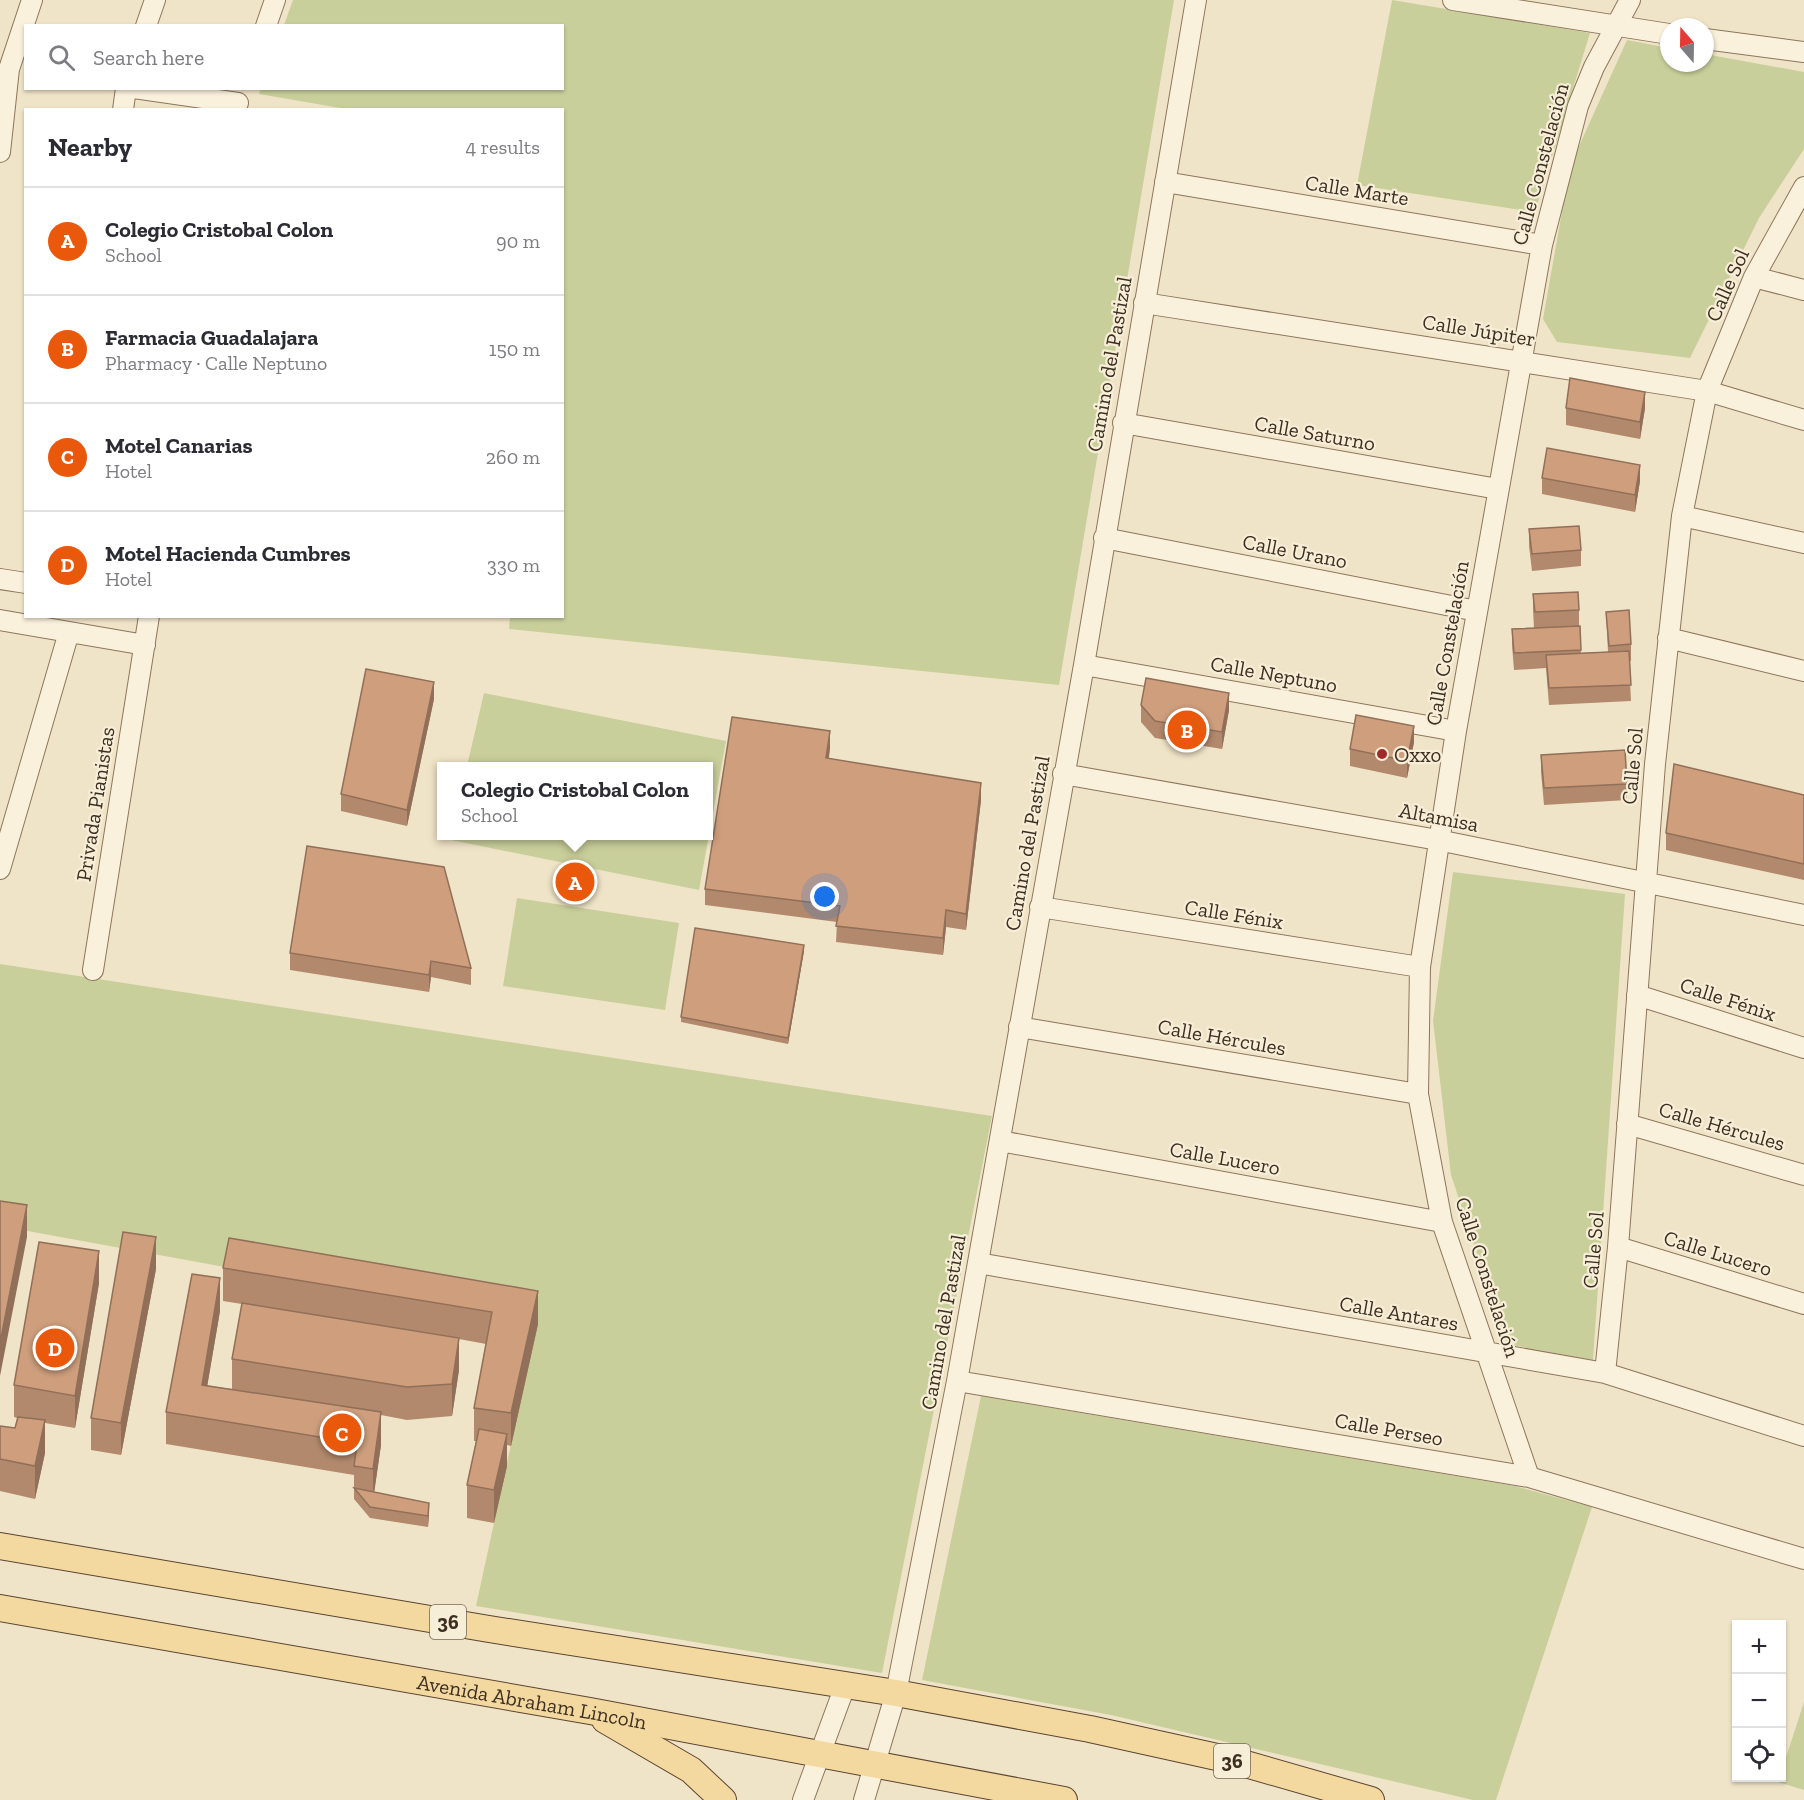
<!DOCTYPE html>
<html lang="en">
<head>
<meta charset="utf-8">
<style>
  :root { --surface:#fff; --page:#f2f2f3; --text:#2b2b33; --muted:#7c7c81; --line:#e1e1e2; --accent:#ea580c }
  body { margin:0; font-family:"Zilla Slab",serif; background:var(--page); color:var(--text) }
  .controls { position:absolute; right:18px; bottom:18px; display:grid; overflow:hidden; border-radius:0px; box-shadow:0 2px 4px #0004 }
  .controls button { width:54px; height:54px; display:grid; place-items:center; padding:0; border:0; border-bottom:2px solid var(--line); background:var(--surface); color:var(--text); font:30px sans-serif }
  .compass { position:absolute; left:1660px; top:18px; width:54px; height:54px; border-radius:50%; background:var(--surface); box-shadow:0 2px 4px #0004; rotate:340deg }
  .you { position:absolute; left:825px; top:897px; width:21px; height:21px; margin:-15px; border:4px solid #fff; border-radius:50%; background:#1a73e8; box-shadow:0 0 0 9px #1a73e833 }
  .badge { display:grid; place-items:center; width:39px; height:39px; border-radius:50%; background:var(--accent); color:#fff; font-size:20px; font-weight:700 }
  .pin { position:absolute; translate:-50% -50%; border:3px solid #fff; box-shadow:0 2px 6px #0006 }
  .popup { position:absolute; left:437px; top:762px; width:276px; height:78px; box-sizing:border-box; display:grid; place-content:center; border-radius:0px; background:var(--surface); filter:drop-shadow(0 2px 4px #0005); font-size:20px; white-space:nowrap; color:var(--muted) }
  .popup b { font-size:22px; color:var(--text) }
  .popup::after { content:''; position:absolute; left:50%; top:100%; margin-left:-12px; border:12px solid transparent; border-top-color:var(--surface) }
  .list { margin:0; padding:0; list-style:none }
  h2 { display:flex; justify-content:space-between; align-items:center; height:78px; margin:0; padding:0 24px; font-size:26px }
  h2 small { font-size:20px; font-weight:400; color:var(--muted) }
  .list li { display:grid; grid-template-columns:39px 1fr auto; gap:18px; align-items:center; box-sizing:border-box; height:108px; padding:0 24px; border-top:2px solid var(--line) }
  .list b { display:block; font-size:22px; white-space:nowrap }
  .list p { margin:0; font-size:20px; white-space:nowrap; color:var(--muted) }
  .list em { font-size:20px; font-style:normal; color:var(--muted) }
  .icon { flex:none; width:33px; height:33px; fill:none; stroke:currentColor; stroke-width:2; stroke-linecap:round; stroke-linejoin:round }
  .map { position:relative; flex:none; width:1804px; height:1800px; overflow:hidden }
  .search { position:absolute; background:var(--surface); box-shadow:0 2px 4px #0004; left:24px; top:24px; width:540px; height:66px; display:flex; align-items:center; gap:15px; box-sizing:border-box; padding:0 21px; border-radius:0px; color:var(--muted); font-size:22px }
  .panel { position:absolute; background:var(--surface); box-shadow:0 2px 4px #0004; left:24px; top:108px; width:540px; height:510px; border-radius:0px }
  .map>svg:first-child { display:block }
</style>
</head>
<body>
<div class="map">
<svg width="1804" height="1800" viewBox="0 0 1804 1800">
  <rect width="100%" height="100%" fill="#f0e4c8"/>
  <path fill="#c9cf9b" d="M293 0H1174L1059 685 509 629 510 617 562 616V110L346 109 259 94 261 88H562V26L284 25Z
    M1392 0 1590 33 1535 212 1357 185Z
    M1627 40 1669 48V63H1705V54L1804 72V149L1759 218 1690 358 1557 342 1543 319 1570 166Z
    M484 693 726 741 699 890 451 840 452 836H708V766H467Z
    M1453 872 1625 894 1593 1360 1507 1344 1451 1175 1433 1021Z
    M517 898 679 923 665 1010 503 986Z
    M0 964 992 1116 882 1673 476 1606 537 1324 0 1226Z
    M981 1396 1515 1486 1592 1507 1496 1800H1473L1111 1715 922 1680Z
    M1804 1702V1790L1778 1782Z"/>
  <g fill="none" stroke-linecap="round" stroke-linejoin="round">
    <defs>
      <path id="minor" d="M1453 0 1669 34
        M146 26 155 0
        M266 26 275 0
        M1705 39 1804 52
        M134 88 238 103
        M123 110 126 88
        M0 152 9 69 32 0
        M1165 182 1542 245
        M1754 277 1804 290
        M1144 303 1707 391 1804 420
        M1123 423 1498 489
        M1682 516 1804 543
        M1104 538 1477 611
        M0 579 26 583
        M0 620 145 645
        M1668 638 1804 671
        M1084 665 1456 731
        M1063 774 1438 840 1804 915
        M0 869 69 632
        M1040 907 1420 967
        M93 970 149 616
        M1637 995 1804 1048
        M1019 1027 1418 1094
        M1627 1124 1804 1175
        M1000 1141 1442 1222
        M1618 1247 1804 1304
        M978 1263 1605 1373 1804 1436
        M1605 1373 1618 1247 1655 764 1682 516 1707 391 1754 277 1804 187
        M957 1381 1529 1477 1804 1559
        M1529 1477 1442 1222 1418 1094 1420 967 1456 731 1542 245 1578 106 1594 67 1630 0
        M803 1800 845 1686
        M864 1800 896 1693 957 1381 1084 665 1196 0"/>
      <g id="major">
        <path d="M0 1546 489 1629 896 1693 1090 1729 1235 1761 1371 1800"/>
        <path id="s1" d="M0 1608 590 1711 1064 1800"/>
        <path d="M605 1720 691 1770 723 1800"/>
      </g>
    </defs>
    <use href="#minor" stroke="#8d765c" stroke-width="22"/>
    <use href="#major" stroke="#5b4430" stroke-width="28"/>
    <use href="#minor" stroke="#faf1dc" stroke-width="20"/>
    <use href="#major" stroke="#f3d9a0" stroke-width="26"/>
  </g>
  <path fill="#b2896c" d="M1566 408H1645L1640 439 1566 425Z
    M1542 478 1640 481 1635 512 1542 494Z
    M1529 529 1581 550V566L1532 571 1529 546Z
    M1533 594 1579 610V626H1580L1581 653 1608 652 1606 612 1631 644V661H1629L1631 701 1549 705 1546 668 1514 670 1512 645V629L1534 628 1533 610Z
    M434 699 407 826 341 811V794Z
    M1141 705 1229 710 1222 749 1155 738 1141 722Z
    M1414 742 1407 778 1350 766V749Z
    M830 748 829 758 981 800 966 930 946 927 943 955 836 942 837 922 705 905V889Z
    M1541 755 1627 784V800L1544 805 1541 772Z
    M1804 795V880L1666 850V833Z
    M307 846 471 968V985L431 977 429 992 290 970V953Z
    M804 951 788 1044 681 1022V1017Z
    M229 1238 538 1324 511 1446 507 1445V1466L494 1523 467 1518V1485L476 1441H474V1408L486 1344 459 1339V1370L452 1416 407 1420 381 1415V1445L374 1492 429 1514 428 1527 370 1518 354 1499V1475L166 1444V1412L220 1311 207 1386 232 1389V1359L242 1304 223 1301V1268Z
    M156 1269 121 1455 91 1450V1418Z
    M99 1283 75 1428 45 1423V1453L35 1499 0 1491V1426L15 1428 17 1418 14 1417V1385Z"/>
  <path fill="#916f58" d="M1645 392V408L1640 439V422Z
    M1640 465V481L1635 512V495Z
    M434 682V699L407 826V810Z
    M1229 693V710L1222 749V732Z
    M1414 726V742L1407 778V761Z
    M830 731V748L826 774V758Z
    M981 783V800L966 930V914Z
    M946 910V927L943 955V938Z
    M804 945V951L788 1044V1038Z
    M431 961V977L429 992V975Z
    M27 1205V1237L0 1376V1343Z
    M156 1237V1269L121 1455V1423Z
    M99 1251V1283L75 1428V1396Z
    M220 1278V1311L202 1417V1385Z
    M538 1291V1324L511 1446V1413Z
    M459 1338V1370L452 1416V1384Z
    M381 1412V1445L373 1501V1469Z
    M45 1420V1453L35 1499V1466Z
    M507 1434V1466L494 1523V1490Z
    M429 1503V1514L428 1527V1516Z"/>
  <path fill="#cf9f7d" stroke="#916f58" stroke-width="1.5" d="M1570 378 1645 392 1640 422 1566 408Z
    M1547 448 1640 465 1635 495 1542 478Z
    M1579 526 1581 550 1532 554 1529 529Z
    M1578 592 1579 610 1535 612 1533 594Z
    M1629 610 1631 644 1609 646 1606 612Z
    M1580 626 1581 650 1514 653 1512 629Z
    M1629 651 1631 685 1549 688 1546 655Z
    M366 669 434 682 407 810 341 794Z
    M1146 678 1229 693 1222 732 1155 721 1141 705Z
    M1356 715 1414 726 1407 761 1350 749Z
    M732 717 830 731 826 758 981 783 966 914 946 910 943 938 836 926 840 906 705 889Z
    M1625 750 1627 784 1544 788 1541 755Z
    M1674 764 1804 795V864L1666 833Z
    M307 846 444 867 471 968 431 961 429 975 290 953Z
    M695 928 804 945 788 1038 681 1017Z
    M0 1201 27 1205 0 1343Z
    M123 1232 156 1237 121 1423 91 1418Z
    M229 1238 538 1291 511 1413 474 1408 492 1312 223 1268Z
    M39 1242 99 1251 75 1396 14 1385Z
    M192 1274 220 1278 202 1385 381 1412 373 1469 354 1466 357 1443 166 1412Z
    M242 1303 459 1338 452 1384 407 1387 232 1359Z
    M18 1417 45 1420 35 1466 0 1459V1426L15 1428Z
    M479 1429 507 1434 494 1490 467 1485Z
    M354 1488 429 1503 428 1516 370 1507Z"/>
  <circle fill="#9e2a2b" stroke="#f7eed8" stroke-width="2" cx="1382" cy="754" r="6"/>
  <g text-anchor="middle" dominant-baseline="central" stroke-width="4.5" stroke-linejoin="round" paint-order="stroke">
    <g fill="#f7eed8" stroke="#756857" stroke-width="1.5">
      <rect x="430" y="1605" width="36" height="34" rx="4.5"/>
      <rect x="1214" y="1744" width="36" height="34" rx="4.5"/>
    </g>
    <g font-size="20" font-weight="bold" fill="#3d2e20">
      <text x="448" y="1622">36</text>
      <text x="1232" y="1761">36</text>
    </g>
    <g font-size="21" fill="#3d2e20" stroke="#f7eed8">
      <text transform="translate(1540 164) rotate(-75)">Calle Constelación</text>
      <text transform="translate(1357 190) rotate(9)">Calle Marte</text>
      <text transform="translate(1727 285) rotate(-66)">Calle Sol</text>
      <text transform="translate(1479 330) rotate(9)">Calle Júpiter</text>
      <text transform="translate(1109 364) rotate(-80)">Camino del Pastizal</text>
      <text transform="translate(1315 433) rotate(10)">Calle Saturno</text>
      <text transform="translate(1295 551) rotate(11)">Calle Urano</text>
      <text transform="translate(1447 643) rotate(-80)">Calle Constelación</text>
      <text transform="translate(1274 674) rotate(10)">Calle Neptuno</text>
      <text transform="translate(1632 766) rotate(-85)">Calle Sol</text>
      <text transform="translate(95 804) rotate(-81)">Privada Pianistas</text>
      <text transform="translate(1439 817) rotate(11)">Altamisa</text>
      <text transform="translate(1027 843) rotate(-80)">Camino del Pastizal</text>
      <text transform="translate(1234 914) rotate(9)">Calle Fénix</text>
      <text transform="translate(1728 999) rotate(18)">Calle Fénix</text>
      <text transform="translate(1222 1037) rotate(10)">Calle Hércules</text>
      <text transform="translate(1722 1126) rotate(16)">Calle Hércules</text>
      <text transform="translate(1225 1158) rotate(10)">Calle Lucero</text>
      <text transform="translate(1593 1250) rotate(-85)">Calle Sol</text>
      <text transform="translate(1718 1253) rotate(17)">Calle Lucero</text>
      <text transform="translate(1488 1277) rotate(72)">Calle Constelación</text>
      <text transform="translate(1399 1313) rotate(10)">Calle Antares</text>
      <text transform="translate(943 1322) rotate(-80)">Camino del Pastizal</text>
      <text transform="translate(1389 1429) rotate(10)">Calle Perseo</text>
      <text stroke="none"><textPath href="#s1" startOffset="540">Avenida Abraham Lincoln</textPath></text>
    </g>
    <g font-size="21" fill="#3d2e20" stroke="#f7eed8" text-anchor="start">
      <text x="1394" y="754">Oxxo</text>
    </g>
  </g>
</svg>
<div class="controls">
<button>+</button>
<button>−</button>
<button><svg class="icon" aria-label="locate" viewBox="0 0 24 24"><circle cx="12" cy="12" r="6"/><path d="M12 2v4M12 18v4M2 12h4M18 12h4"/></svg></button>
</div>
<svg class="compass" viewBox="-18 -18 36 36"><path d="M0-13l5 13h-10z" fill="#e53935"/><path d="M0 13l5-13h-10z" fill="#7c7c81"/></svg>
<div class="you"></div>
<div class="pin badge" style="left:575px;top:882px">A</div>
<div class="popup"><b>Colegio Cristobal Colon</b>School</div>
<div class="pin badge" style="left:1187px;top:730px">B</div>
<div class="pin badge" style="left:342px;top:1433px">C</div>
<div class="pin badge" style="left:55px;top:1348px">D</div>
<div class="search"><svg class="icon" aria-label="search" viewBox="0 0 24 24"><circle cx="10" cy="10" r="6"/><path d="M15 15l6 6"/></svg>Search here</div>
<section class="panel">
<h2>Nearby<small>4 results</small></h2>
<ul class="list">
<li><span class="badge">A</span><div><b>Colegio Cristobal Colon</b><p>School</p></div><em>90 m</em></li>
<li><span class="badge">B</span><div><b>Farmacia Guadalajara</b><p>Pharmacy · Calle Neptuno</p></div><em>150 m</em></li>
<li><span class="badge">C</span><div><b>Motel Canarias</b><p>Hotel</p></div><em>260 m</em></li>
<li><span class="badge">D</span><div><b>Motel Hacienda Cumbres</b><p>Hotel</p></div><em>330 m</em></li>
</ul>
</section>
</div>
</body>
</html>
